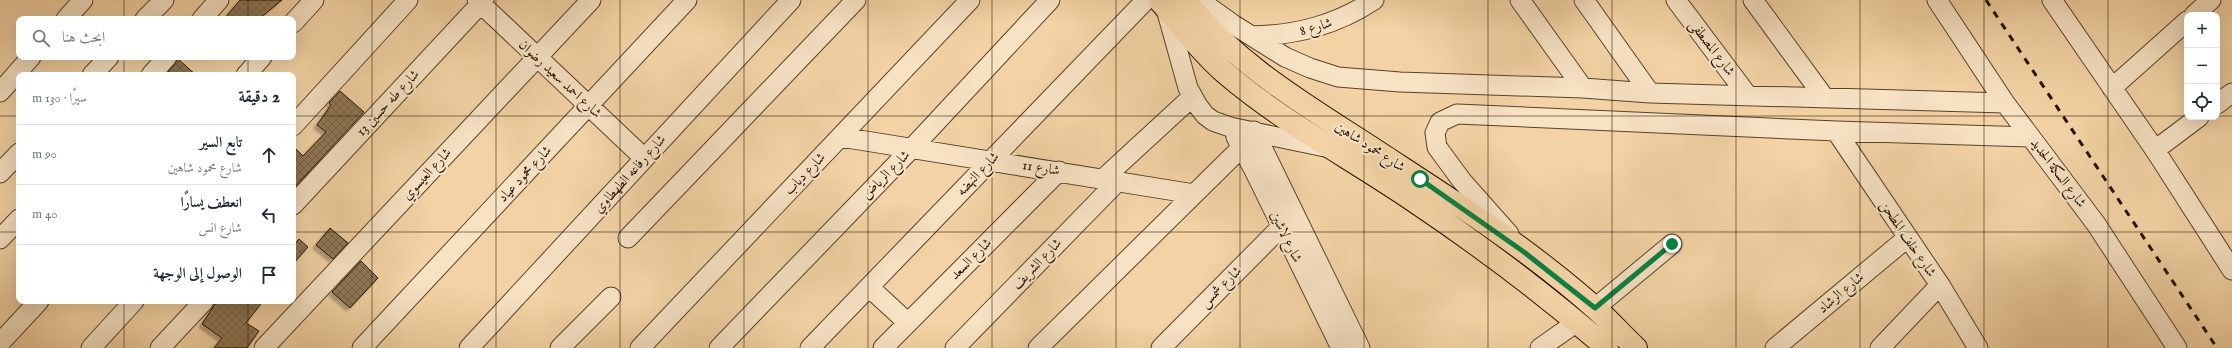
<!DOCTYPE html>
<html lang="ar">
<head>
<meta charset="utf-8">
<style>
  :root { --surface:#fff; --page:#f2f2f3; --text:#1f2937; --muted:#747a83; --line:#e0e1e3 }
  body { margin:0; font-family:"IM FELL English",Amiri,serif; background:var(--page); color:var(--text); direction:rtl }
  .controls { position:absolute; right:12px; top:12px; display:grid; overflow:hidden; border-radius:8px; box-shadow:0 4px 16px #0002 }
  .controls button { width:36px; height:36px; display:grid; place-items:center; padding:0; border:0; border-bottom:1px solid var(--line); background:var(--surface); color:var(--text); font:20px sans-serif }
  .stop { position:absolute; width:12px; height:12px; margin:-9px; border:3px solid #0b8043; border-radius:50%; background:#fff }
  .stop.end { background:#0b8043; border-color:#fff; box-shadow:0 1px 4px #0008 }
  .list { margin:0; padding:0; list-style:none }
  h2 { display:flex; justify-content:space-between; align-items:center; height:52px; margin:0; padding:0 16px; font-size:17px }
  h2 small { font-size:13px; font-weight:400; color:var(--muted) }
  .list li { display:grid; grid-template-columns:26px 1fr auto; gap:12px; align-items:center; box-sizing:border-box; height:60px; padding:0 16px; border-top:1px solid var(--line) }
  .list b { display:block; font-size:15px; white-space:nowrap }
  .list p { margin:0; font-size:13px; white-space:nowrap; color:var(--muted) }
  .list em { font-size:13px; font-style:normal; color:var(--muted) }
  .icon { flex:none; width:22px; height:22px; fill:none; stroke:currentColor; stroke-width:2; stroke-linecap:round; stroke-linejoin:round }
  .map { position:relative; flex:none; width:2232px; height:348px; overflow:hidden; direction:ltr }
  .search { position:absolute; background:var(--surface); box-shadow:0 4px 16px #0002; left:16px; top:16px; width:280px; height:44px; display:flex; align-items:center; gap:10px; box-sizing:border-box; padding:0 14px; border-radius:8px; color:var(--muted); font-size:15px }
  .panel { position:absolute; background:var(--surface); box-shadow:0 4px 16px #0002; left:16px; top:72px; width:280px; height:232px; border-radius:8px; direction:rtl }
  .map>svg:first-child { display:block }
</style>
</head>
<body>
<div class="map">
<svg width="2232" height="348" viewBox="0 0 2232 348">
  <defs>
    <pattern id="building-cross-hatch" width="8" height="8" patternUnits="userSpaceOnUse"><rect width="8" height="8" fill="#8f7756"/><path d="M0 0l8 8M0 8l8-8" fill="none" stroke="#746045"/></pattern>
    <filter id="shadow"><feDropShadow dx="-3.5" dy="3.5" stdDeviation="1" flood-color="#0004"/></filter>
  </defs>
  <rect width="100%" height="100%" fill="#f3d3a5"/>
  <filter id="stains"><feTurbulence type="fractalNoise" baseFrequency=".005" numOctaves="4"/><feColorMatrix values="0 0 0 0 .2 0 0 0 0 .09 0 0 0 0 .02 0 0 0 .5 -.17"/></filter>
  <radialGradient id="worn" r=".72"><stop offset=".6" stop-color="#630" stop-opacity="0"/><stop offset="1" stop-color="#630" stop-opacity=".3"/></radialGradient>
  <path fill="url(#building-cross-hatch)" stroke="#231301" filter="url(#shadow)" d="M240 0H282L259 19H224Z
    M178 59 196 75H166Z
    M340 91 364 112 293 189V146L303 156 326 132 317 125 331 105 329 103Z
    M330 228 348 243 333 259 316 245Z
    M299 239 308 247 293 264V246Z
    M361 261 378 278 350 308 332 292Z
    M217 301H263L246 323 259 331 247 348H214L222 338 202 324Z"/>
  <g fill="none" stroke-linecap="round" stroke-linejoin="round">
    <defs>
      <path id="minor" d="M477 0 644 158
        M1199 0 1234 25 1285 57 1310 68 1338 77 1400 82 1583 88 1650 93 2005 103
        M1520 0 1583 88
        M1584 0 1650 93
        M1676 0 1748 96
        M1753 0 1824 97
        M1937 0 2005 103 2096 224 2177 348
        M2052 0 2155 150
        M1166 9 1188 88 1198 106 1205 115 1213 121 1230 127 1325 147
        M2194 15 2211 0
        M66 19 83 0
        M145 19 164 0
        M202 19 219 0
        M293 23 314 0
        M1252 36C1297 35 1336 25 1374 0
        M92 75 109 57
        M151 75 167 57
        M246 75 262 57
        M2112 88 2187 21
        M0 92 31 57
        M2217 104 2232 93
        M2199 117 2155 150 2232 270
        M293 126 408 0
        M1254 131 1360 348
        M1836 131 1940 285 1978 348
        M841 137 1194 194
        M1236 137 1254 170 1341 348
        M0 173 19 153
        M1104 178 1192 97
        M293 205 484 0
        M1509 234 1462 181 1437 147 1435 133 1440 122 1457 114 1836 131 2030 137
        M628 238 856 0
        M0 239 19 219
        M869 287 908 323
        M1595 308 1672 244
        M0 343 39 301
        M91 348 134 301
        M160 348 204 301
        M264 348 591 0
        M362 348 687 0
        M469 348 791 0
        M560 348 611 297
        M640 348 970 0
        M719 348 912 148 1050 0
        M810 348 1146 0
        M883 348 1059 171
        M955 348 1119 180
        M1038 348 1242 147
        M1161 348 1281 227
        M1540 348 1577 322
        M1775 348 1907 238
        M1880 348 1940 285"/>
      <path id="major" d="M1159 0C1180 24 1199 50 1224 72 1282 122 1351 158 1414 201 1481 246 1546 295 1607 348
        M1185 0C1238 68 1313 109 1384 156 1456 203 1530 250 1595 308 1609 320 1622 335 1636 348"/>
    </defs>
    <use href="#minor" stroke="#57432a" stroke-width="21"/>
    <use href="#major" stroke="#231301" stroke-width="24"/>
    <use href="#minor" stroke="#f7e2c4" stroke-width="19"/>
    <use href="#major" stroke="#f3d3a5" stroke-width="22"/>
    <path stroke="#231301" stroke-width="3" stroke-dasharray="7 7" stroke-linecap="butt" d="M1986 0 2217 348"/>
  </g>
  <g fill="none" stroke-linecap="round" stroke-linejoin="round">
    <path stroke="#0b8043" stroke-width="5" d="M1420 179 1524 252 1595 308 1672 244"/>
  </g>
  <path fill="none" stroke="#231301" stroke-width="1" stroke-opacity="0.55" d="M124 0V19M248 0V19M372 0V348M496 0V348M620 0V348M744 0V348M868 0V348M992 0V348M1116 0V348M1240 0V348M1364 0V348M1488 0V348M1612 0V348M1736 0V348M1860 0V348M1984 0V348M2108 0V348M124 57V75M248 57V75M0 116H19M293 116H2187M2217 116H2232M0 232H19M293 232H2232M124 301V348M248 301V348"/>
  <g text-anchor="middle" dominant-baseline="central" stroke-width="4" stroke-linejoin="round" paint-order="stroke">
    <g font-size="14" fill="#231301" stroke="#f7e2c4">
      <text transform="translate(1316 27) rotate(-16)">شارع 8</text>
      <text transform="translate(1712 48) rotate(53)">شارع المصطفى</text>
      <text transform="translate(560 79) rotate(43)">شارع احمد سعيد رضوان</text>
      <text transform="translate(388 103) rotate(-47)">شارع طه حسين 13</text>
      <text transform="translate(1370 147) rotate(33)">شارع محمود شاهين</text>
      <text transform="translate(1041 168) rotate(9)">شارع 11</text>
      <text transform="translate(2058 173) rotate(53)">شارع السكة الحديد</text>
      <text transform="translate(427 174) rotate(-47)">شارع العيسوي</text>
      <text transform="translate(525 174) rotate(-47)">شارع محمود عياد</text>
      <text transform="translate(630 174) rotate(-48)">شارع رفاعه الطهطاوي</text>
      <text transform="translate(805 174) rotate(-46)">شارع دياب</text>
      <text transform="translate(978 174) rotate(-46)">شارع النهضه</text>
      <text transform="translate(886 175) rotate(-46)">شارع الرياض</text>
      <text transform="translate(1286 237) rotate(64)">شارع لاشين</text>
      <text transform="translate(1908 239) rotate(56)">شارع خلف المطحن</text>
      <text transform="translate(971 259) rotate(-45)">شارع السعد</text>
      <text transform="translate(1037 264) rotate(-46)">شارع الشريف</text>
      <text transform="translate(1221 287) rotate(-45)">شارع شمس</text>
      <text transform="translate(1841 293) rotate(-40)">شارع الرشاد</text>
    </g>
  </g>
  <rect width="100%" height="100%" filter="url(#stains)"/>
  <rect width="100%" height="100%" fill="url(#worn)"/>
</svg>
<div class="controls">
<button>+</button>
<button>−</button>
<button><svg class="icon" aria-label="locate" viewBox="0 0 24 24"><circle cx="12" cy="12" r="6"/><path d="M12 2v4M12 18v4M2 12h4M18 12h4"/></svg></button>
</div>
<div class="stop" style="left:1420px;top:179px"></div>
<div class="stop end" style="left:1672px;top:244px"></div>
<div class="search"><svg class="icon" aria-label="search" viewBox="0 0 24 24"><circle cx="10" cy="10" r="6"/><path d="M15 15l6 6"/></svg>ابحث هنا</div>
<section class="panel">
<h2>2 دقيقة<small>سيرًا · 130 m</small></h2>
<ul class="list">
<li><svg class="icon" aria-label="ahead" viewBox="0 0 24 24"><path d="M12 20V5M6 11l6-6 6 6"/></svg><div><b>تابع السير</b><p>شارع محمود شاهين</p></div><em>90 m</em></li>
<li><svg class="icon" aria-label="left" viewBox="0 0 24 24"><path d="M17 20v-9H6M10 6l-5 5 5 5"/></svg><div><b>انعطف يسارًا</b><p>شارع انس</p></div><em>40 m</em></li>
<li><svg class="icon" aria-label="arrive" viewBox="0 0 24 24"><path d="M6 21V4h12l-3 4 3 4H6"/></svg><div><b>الوصول إلى الوجهة</b></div></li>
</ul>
</section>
</div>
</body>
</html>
